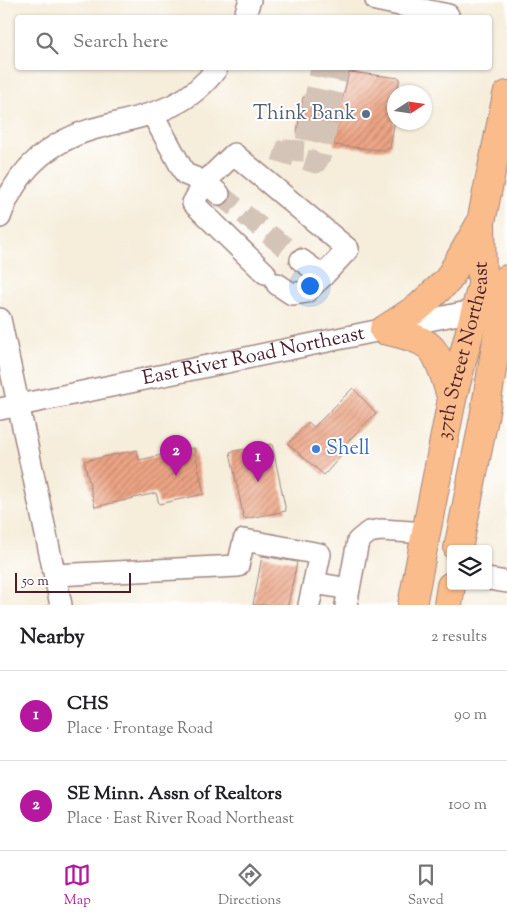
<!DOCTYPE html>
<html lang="en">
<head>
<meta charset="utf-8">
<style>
  :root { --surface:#fff; --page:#f6f6f6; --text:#202124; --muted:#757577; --line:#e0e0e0; --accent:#b5179e }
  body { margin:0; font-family:"Sorts Mill Goudy",serif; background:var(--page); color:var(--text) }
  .controls { position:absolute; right:15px; bottom:15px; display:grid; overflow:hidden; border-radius:5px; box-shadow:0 1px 4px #0004 }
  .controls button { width:45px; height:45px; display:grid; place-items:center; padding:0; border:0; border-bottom:1px solid var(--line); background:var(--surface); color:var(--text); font:25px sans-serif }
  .compass { position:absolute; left:387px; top:85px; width:45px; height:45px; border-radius:50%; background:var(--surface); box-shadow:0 1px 4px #0004; rotate:78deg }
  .scale { position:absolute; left:15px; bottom:12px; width:116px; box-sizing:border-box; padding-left:5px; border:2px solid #4a1f2b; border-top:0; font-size:14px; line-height:18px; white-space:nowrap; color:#4a1f2b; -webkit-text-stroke:4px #fff; paint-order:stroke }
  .you { position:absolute; left:309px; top:285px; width:18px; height:18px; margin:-12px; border:4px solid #fff; border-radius:50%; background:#1a73e8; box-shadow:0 0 0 8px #1a73e833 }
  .badge { display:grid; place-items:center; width:32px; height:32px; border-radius:50%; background:var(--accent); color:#fff; font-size:16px; font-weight:700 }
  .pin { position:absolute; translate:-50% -41px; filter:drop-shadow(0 1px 2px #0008) }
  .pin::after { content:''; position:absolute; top:26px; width:18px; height:15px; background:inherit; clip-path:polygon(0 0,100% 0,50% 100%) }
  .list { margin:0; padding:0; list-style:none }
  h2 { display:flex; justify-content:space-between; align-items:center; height:65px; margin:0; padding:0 20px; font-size:21px }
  h2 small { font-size:16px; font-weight:400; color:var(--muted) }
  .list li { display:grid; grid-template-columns:32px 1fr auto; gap:15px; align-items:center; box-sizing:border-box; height:90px; padding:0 20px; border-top:1px solid var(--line) }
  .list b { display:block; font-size:19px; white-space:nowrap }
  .list p { margin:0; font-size:16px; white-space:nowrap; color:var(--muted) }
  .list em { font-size:16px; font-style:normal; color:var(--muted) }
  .icon { flex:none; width:28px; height:28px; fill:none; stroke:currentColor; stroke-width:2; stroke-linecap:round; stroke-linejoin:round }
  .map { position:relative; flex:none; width:507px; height:605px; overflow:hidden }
  .search { position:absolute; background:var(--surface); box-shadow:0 1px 4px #0004; left:15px; right:15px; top:15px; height:55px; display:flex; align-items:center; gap:12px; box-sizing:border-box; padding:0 18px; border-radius:5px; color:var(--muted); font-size:19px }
  .sheet { height:245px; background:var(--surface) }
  nav { display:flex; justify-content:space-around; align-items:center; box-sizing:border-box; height:70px; border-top:1px solid var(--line); background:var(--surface); font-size:14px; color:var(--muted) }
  nav a { display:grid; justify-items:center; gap:2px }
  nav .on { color:var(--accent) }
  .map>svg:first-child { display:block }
</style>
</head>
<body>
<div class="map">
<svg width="507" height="605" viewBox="0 0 507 605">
  <defs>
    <pattern id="building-hatch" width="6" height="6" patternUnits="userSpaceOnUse" patternTransform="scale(1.25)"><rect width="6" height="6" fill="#eca484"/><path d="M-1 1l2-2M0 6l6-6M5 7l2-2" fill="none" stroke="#c1856c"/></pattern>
  </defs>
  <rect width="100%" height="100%" fill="#fff"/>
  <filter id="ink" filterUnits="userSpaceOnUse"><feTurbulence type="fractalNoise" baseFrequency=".02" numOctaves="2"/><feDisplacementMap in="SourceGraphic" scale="10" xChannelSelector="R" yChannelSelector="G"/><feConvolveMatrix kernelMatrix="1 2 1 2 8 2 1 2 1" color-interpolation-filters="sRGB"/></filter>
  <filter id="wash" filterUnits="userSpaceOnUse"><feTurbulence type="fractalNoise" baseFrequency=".0096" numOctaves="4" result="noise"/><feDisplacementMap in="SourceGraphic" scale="20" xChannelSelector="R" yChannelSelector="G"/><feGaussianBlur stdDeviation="1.12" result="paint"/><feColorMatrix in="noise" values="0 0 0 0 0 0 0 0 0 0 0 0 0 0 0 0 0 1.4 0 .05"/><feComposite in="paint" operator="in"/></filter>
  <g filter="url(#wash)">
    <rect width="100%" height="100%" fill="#f6edda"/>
    <g id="blocks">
      <path fill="url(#building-hatch)" d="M349 72 400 78 397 92H394V126L390 148 380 150 334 145V141L297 132 303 97 341 106Z
        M353 388 376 413 339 450 343 454 324 475 288 444 308 422 314 427Z
        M272 444 286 511 244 519 230 452Z
        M194 448 204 494 159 504 156 493 95 507 84 461 137 450 139 460Z
        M262 556 297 562 288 605H253Z"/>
    </g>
  </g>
  <g filter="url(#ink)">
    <use href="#blocks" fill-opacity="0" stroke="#a08682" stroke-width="1"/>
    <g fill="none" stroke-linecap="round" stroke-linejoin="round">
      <path stroke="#d4c4b7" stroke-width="21" stroke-dasharray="21 11" stroke-linecap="butt" d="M275 150 316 163 321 155 338 68
        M283 150 304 151 321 68
        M219 194 301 260"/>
      <defs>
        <g id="minor">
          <path d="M376 0 448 15"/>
          <path d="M244 18 250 0"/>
          <path d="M153 115 185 174 205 182 219 194"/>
          <path d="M0 217C16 171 46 143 93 129 143 115 184 113 217 68"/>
          <path d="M301 260 323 276"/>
          <path d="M265 273 193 203 205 182 234 154 348 249 323 276 306 292 292 294 277 284"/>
          <path d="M0 319 61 605"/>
          <path id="s1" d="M0 409 487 308"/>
          <path d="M55 575 238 566 244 540 320 554 309 605"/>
          <path d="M488 579 507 582"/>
          <path d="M314 583 349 589"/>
          <path d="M346 605 358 541 369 532 381 530 427 533"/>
        </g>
        <g id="major">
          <path d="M384 330 419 307 448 280 480 224"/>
          <path d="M384 330C399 334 420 337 431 348 441 359 447 385 452 399"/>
          <path d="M458 549 484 418 507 279"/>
          <path id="s2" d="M412 605 452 399 482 285 481 222 507 95"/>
          <path d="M448 605 451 586"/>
        </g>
      </defs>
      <use href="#minor" stroke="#a08682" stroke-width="24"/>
      <use href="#major" stroke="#a08682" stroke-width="30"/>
      <use href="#minor" stroke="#fff" stroke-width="21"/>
      <use href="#major" stroke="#f9bc8a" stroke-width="28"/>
    </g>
  </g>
  <circle fill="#5c6f8a" stroke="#fff" stroke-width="2" cx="366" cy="114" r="5"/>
  <circle fill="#3f7fe0" stroke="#fff" stroke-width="2" cx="316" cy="449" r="5"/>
  <g text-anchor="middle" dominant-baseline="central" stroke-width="4" stroke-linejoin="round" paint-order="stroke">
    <g font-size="20" fill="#4e5e75" stroke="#fff" text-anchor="end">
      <text x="356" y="114">Think Bank</text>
    </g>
    <g font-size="20" fill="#4a1f2b" stroke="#fff">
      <text stroke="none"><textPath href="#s2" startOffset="260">37th Street Northeast</textPath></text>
      <text stroke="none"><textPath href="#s1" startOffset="259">East River Road Northeast</textPath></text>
    </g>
    <g font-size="20" fill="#366cbe" stroke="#fff" text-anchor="start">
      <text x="326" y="449">Shell</text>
    </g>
  </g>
</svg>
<div class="controls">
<button><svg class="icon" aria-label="layers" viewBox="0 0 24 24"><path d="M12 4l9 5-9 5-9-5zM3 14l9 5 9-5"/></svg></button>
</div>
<svg class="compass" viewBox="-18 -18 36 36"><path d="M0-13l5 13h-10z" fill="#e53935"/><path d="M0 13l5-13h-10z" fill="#757577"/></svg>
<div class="scale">50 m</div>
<div class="you"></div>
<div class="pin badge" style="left:258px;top:482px">1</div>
<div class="pin badge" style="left:176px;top:476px">2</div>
<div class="search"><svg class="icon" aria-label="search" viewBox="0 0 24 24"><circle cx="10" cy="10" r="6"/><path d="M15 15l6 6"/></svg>Search here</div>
</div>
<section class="sheet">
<h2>Nearby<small>2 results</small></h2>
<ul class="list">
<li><span class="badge">1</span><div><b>CHS</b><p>Place · Frontage Road</p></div><em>90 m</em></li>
<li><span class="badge">2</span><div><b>SE Minn. Assn of Realtors</b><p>Place · East River Road Northeast</p></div><em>100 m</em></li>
</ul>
</section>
<nav>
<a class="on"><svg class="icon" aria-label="map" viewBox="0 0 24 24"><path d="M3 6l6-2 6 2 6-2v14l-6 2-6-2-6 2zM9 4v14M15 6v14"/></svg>Map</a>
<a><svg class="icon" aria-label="directions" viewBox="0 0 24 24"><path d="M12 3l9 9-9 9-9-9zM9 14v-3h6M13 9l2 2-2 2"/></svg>Directions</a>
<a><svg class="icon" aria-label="saved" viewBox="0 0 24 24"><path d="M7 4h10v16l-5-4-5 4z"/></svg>Saved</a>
</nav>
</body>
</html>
